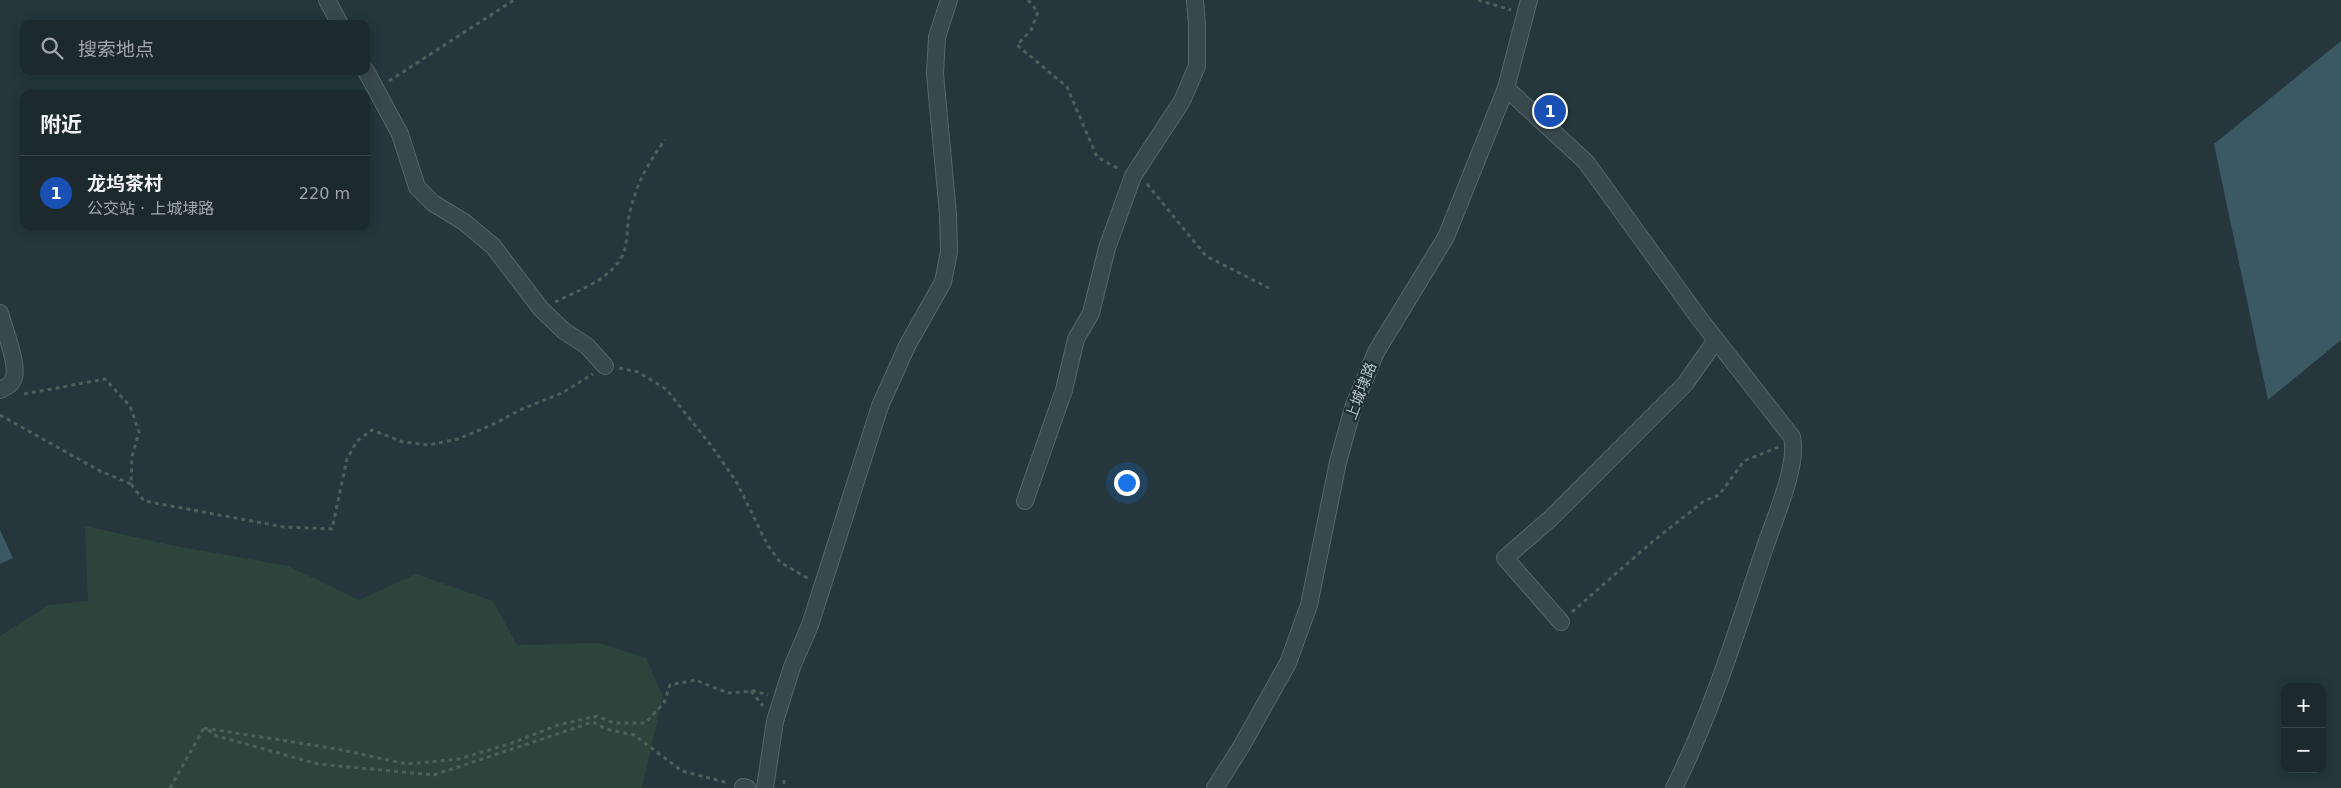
<!DOCTYPE html>
<html lang="zh">
<head>
<meta charset="utf-8">
<style>
  :root { --surface:#1c292d; --page:#253135; --text:#f1f3f6; --muted:#a0a6aa; --line:#3a4549; --accent:#1a73e8 }
  body { margin:0; font-family:"DejaVu Sans","Noto Sans SC",sans-serif; background:var(--page); color:var(--text) }
  .controls { position:absolute; right:15px; bottom:15px; display:grid; overflow:hidden; border-radius:10px; box-shadow:0 2px 12px #0003 }
  .controls button { width:45px; height:45px; display:grid; place-items:center; padding:0; border:0; border-bottom:1px solid var(--line); background:var(--surface); color:var(--text); font:25px sans-serif }
  .you { position:absolute; left:1126px; top:482px; width:18px; height:18px; margin:-12px; border:4px solid #fff; border-radius:50%; background:#1a73e8; box-shadow:0 0 0 8px #1a73e833 }
  .badge { display:grid; place-items:center; width:32px; height:32px; border-radius:50%; background:var(--accent); color:#fff; font-size:16px; font-weight:700 }
  .pin { position:absolute; translate:-50% -50%; border:2px solid #fff; box-shadow:0 1px 5px #0006 }
  .list { margin:0; padding:0; list-style:none }
  h2 { display:flex; justify-content:space-between; align-items:center; height:65px; margin:0; padding:0 20px; font-size:21px }
  h2 small { font-size:16px; font-weight:400; color:var(--muted) }
  .list li { display:grid; grid-template-columns:32px 1fr auto; gap:15px; align-items:center; box-sizing:border-box; height:75px; padding:0 20px; border-top:1px solid var(--line) }
  .list b { display:block; font-size:19px; white-space:nowrap }
  .list p { margin:0; font-size:16px; white-space:nowrap; color:var(--muted) }
  .list em { font-size:16px; font-style:normal; color:var(--muted) }
  .icon { flex:none; width:28px; height:28px; fill:none; stroke:currentColor; stroke-width:2; stroke-linecap:round; stroke-linejoin:round }
  .map { position:relative; flex:none; width:2341px; height:788px; overflow:hidden }
  .search { position:absolute; background:var(--surface); box-shadow:0 2px 12px #0003; left:20px; top:20px; width:350px; height:55px; display:flex; align-items:center; gap:12px; box-sizing:border-box; padding:0 18px; border-radius:10px; color:var(--muted); font-size:19px }
  .panel { position:absolute; background:var(--surface); box-shadow:0 2px 12px #0003; left:20px; top:90px; width:350px; height:140px; border-radius:10px }
  .map>svg:first-child { display:block }
</style>
</head>
<body>
<div class="map">
<svg width="2341" height="788" viewBox="0 0 2341 788">
  <rect width="100%" height="100%" fill="#25373c"/>
  <path fill="#2d443c" d="M85 526 175 546 288 566 359 600 416 574 493 601 517 645 599 643 646 658 663 696 642 788H0V636L48 605 88 601Z"/>
  <path fill="#3a5962" d="M2341 41V340L2268 400 2214 144Z
    M0 530 13 558 0 564Z"/>
  <g fill="none" stroke-linecap="round" stroke-linejoin="round">
    <defs>
      <path id="minor" d="M327 0 340 24
        M366 71 400 134 417 187 433 203 464 222 493 246 541 309 564 331 587 346 605 366
        M1506 88 1586 162 1699 318 1792 437C1799 465 1773 522 1764 550 1737 630 1712 712 1674 788
        M0 313C4 328 18 363 14 377 13 384 6 387 0 390
        M1025 501 1064 390 1076 339 1091 313 1107 248 1133 176 1182 101 1197 66V25L1195 0
        M1561 622 1505 558 1551 518 1685 384 1716 340
        M743 787 747 788
        M765 788 775 721 792 667 810 625 880 406 907 346 943 282 949 252 948 214 935 74 937 37 949 0
        M1215 788 1241 747 1288 663 1309 605 1338 462 1353 408 1376 352 1446 237 1506 88 1529 0"/>
    </defs>
    <use href="#minor" stroke="#57666b" stroke-width="18"/>
    <path stroke="#4c605c" stroke-width="3" stroke-dasharray="4 4" stroke-linecap="butt" d="M1028 0 1038 12 1031 30 1017 45 1067 87 1097 157 1119 169
      M1478 0 1511 10
      M389 81 514 0
      M1147 184 1206 256 1269 288
      M555 302C577 291 601 283 617 264 629 250 626 232 629 216 636 184 647 165 665 140
      M619 368 638 372 666 389 710 444 736 481 767 544 780 562 809 579
      M24 394 105 379 130 406 139 432 132 457 131 484 144 501 284 527 332 529 347 459 357 441 372 430 403 442 428 445 458 439 494 424 522 409 562 393 593 374
      M0 415 100 471 131 484
      M1572 612 1652 542 1704 501 1719 495 1744 461 1779 447
      M751 691 763 706
      M204 728 337 749 407 764 459 759 512 743 558 725 597 716 614 723H645L664 703 670 685 695 680 728 693 754 691 768 695
      M208 730 217 736 318 764 434 775 593 722 606 729 634 735 682 771 728 783
      M784 780V788
      M170 788 204 728"/>
    <use href="#minor" stroke="#39484d" stroke-width="16"/>
  </g>
  <g text-anchor="middle" dominant-baseline="central" stroke-width="4.5" stroke-linejoin="round" paint-order="stroke">
    <g font-size="15" fill="#b5c3c8" stroke="#1e2d32">
      <text transform="translate(1361 391) rotate(-69)">上城埭路</text>
    </g>
  </g>
</svg>
<div class="controls">
<button>+</button>
<button>−</button>
</div>
<div class="you"></div>
<div class="pin badge" style="left:1550px;top:111px;background:#1a4fb4">1</div>
<div class="search"><svg class="icon" aria-label="search" viewBox="0 0 24 24"><circle cx="10" cy="10" r="6"/><path d="M15 15l6 6"/></svg>搜索地点</div>
<section class="panel">
<h2>附近<small></small></h2>
<ul class="list">
<li><span class="badge" style="background:#1a4fb4">1</span><div><b>龙坞茶村</b><p>公交站 · 上城埭路</p></div><em>220 m</em></li>
</ul>
</section>
</div>
</body>
</html>
